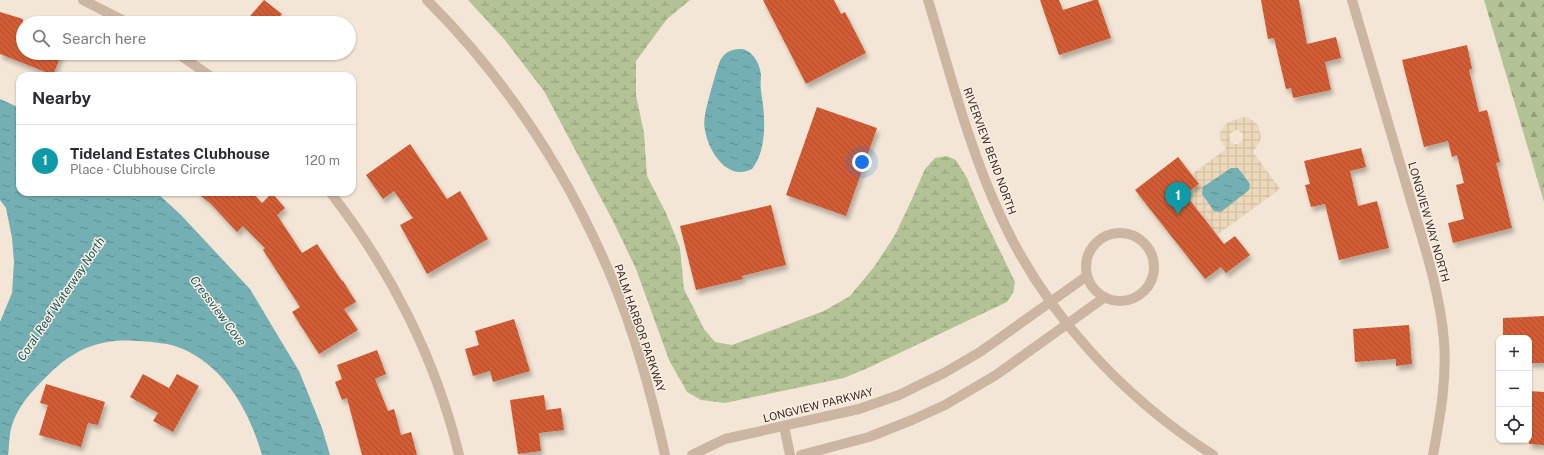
<!DOCTYPE html>
<html lang="en">
<head>
<meta charset="utf-8">
<style>
  :root { --surface:#fff; --page:#f7f7f7; --text:#2b2b33; --muted:#7c7c81; --line:#e1e1e2; --accent:#17565b }
  body { margin:0; font-family:"Public Sans",sans-serif; background:var(--page); color:var(--text) }
  .controls { position:absolute; right:12px; bottom:12px; display:grid; overflow:hidden; border-radius:8px; box-shadow:0 1px 3px #0004 }
  .controls button { width:36px; height:36px; display:grid; place-items:center; padding:0; border:0; border-bottom:1px solid var(--line); background:var(--surface); color:var(--text); font:20px sans-serif }
  .you { position:absolute; left:862px; top:162px; width:14px; height:14px; margin:-10px; border:3px solid #fff; border-radius:50%; background:#1a73e8; box-shadow:0 0 0 6px #1a73e833 }
  .badge { display:grid; place-items:center; width:26px; height:26px; border-radius:50%; background:var(--accent); color:#fff; font-size:13px; font-weight:700 }
  .pin { position:absolute; translate:-50% -33px; filter:drop-shadow(0 1px 2px #0008) }
  .pin::after { content:''; position:absolute; top:21px; width:14px; height:12px; background:inherit; clip-path:polygon(0 0,100% 0,50% 100%) }
  .list { margin:0; padding:0; list-style:none }
  h2 { display:flex; justify-content:space-between; align-items:center; height:52px; margin:0; padding:0 16px; font-size:17px }
  h2 small { font-size:13px; font-weight:400; color:var(--muted) }
  .list li { display:grid; grid-template-columns:26px 1fr auto; gap:12px; align-items:center; box-sizing:border-box; height:72px; padding:0 16px; border-top:1px solid var(--line) }
  .list b { display:block; font-size:15px; white-space:nowrap }
  .list p { margin:0; font-size:13px; white-space:nowrap; color:var(--muted) }
  .list em { font-size:13px; font-style:normal; color:var(--muted) }
  .icon { flex:none; width:22px; height:22px; fill:none; stroke:currentColor; stroke-width:2; stroke-linecap:round; stroke-linejoin:round }
  .map { position:relative; flex:none; width:1544px; height:455px; overflow:hidden }
  .search { position:absolute; background:var(--surface); box-shadow:0 1px 3px #0004; left:16px; top:16px; width:340px; height:44px; display:flex; align-items:center; gap:10px; box-sizing:border-box; padding:0 14px; border-radius:22px; color:var(--muted); font-size:15px }
  .panel { position:absolute; background:var(--surface); box-shadow:0 1px 3px #0004; left:16px; top:72px; width:340px; height:124px; border-radius:12px }
  .map>svg:first-child { display:block }
</style>
</head>
<body>
<div class="map">
<svg width="1544" height="455" viewBox="0 0 1544 455">
  <defs>
    <pattern id="forest-firs" width="22" height="20" patternUnits="userSpaceOnUse"><rect width="22" height="20" fill="#b3c395"/><path d="M5 1l3.5 6h-7zM16 11l3.5 6h-7z" fill="#929f79"/></pattern>
    <pattern id="wetland-marsh" width="20" height="14" patternUnits="userSpaceOnUse"><rect width="20" height="14" fill="#b3c395"/><path d="M1 5h8M5 5V1M11 12h8M15 12V8" fill="none" stroke="#929f79"/></pattern>
    <pattern id="plaza-grid" width="8" height="8" patternUnits="userSpaceOnUse"><rect width="8" height="8" fill="#edd8bb"/><path d="M0 4h8M4 0v8" fill="none" stroke="#ccbaa1"/></pattern>
    <pattern id="water-ripples" width="26" height="14" patternUnits="userSpaceOnUse"><rect width="26" height="14" fill="#73afb3"/><path d="M2 4q2-2 4 0t4 0M15 11q2-2 4 0t4 0" fill="none" stroke="#5f8f91"/></pattern>
    <pattern id="building-back-hatch" width="6" height="6" patternUnits="userSpaceOnUse"><rect width="6" height="6" fill="#d25d35"/><path d="M-1 5l2 2M0 0l6 6M5-1l2 2" fill="none" stroke="#ab4d2d"/></pattern>
    <filter id="shadow"><feDropShadow dx="2.5" dy="4.5" stdDeviation="2" flood-color="#0004"/></filter>
  </defs>
  <rect width="100%" height="100%" fill="#f3e6d6"/>
  <path fill="url(#forest-firs)" d="M1484 0H1544V202Z"/>
  <path fill="url(#wetland-marsh)" d="M468 0H690L667 19 636 61V95L644 133 647 176 666 213 680 248 684 289 704 329 715 342 732 345 824 311 850 296 874 267 895 235 912 199 925 169 935 158 947 156 956 160 967 178 984 218 1015 282 1013 293 1007 302 870 367 844 378 725 403 701 400 687 392 669 360 636 269 614 223 544 91 504 39Z"/>
  <path fill="url(#plaza-grid)" fill-rule="evenodd" d="M1243 117H1248L1258 125 1261 137 1259 143 1253 152 1280 189 1217 235 1185 194 1199 184 1192 174 1226 149 1221 141 1220 136 1221 130 1224 126 1229 122ZM1238 130 1243 134V139L1239 144H1234L1230 141V134L1234 131Z"/>
  <path fill="url(#water-ripples)" d="M742 49C753 51 760 64 761 75 761 80 760 85 761 91 765 115 768 148 752 169 727 182 708 150 705 130 704 126 704 120 705 115 706 108 718 63 721 59 726 51 733 49 742 49Z
    M0 99 20 108V192H156L181 215 250 289 299 371 322 428 330 455H262C250 413 226 368 183 349 169 343 154 342 139 341 101 338 76 348 49 374 32 391 14 409 10 434 9 441 9 448 8 455H0V322L12 293 14 262 12 238 6 208 0 200Z
    M1231 168H1238L1250 184 1249 190 1221 212 1214 211 1202 194 1203 187Z"/>
  <path fill="url(#building-back-hatch)" filter="url(#shadow)" d="M264 0 282 14 274 23H244Z
    M763 0H834L841 14 845 12 866 53 806 84Z
    M1040 0H1059L1063 10 1094 0H1098L1111 38 1059 55Z
    M1261 0H1299L1307 44 1336 37 1341 58 1325 62 1331 90 1293 98 1291 88 1286 89 1274 38 1268 39Z
    M0 12 23 19V53H62L53 75 0 54Z
    M1467 45 1472 69 1469 70 1479 112 1487 110 1500 162 1496 163 1512 228 1453 243 1448 223 1464 219 1456 185 1464 183 1457 155 1452 157 1448 141 1424 147 1402 60Z
    M817 107 877 128 846 216 786 195Z
    M410 144 447 199 460 191 488 239 427 274 400 225 413 218 394 191 383 199 366 175Z
    M1361 148 1366 167 1350 171 1358 206 1377 201 1389 248 1339 260 1325 204 1311 207 1305 185 1310 184 1304 161Z
    M1178 157 1199 184 1185 194 1224 244 1235 236 1250 255 1226 273 1221 267 1205 279 1135 190Z
    M196 192H252L262 203 272 193 285 208 277 215 302 253 317 244 342 281H343L356 302 344 309 358 330 319 354 292 312 300 307 263 250 265 248 243 226 237 232 211 204Z
    M771 205 786 265 742 276 743 279 696 290 680 226Z
    M1544 316V363H1529V338H1503V318Z
    M514 319 530 371 493 382 490 371 473 376 465 349 479 345 475 331Z
    M1409 325 1412 364 1396 366V359L1355 362 1353 329Z
    M377 350 386 374 375 379 388 411 394 409 401 435 411 432 417 455H362L347 398 342 400 335 382 342 379 337 365Z
    M143 374 169 388 177 374 199 386 173 432 153 421 158 413 130 397Z
    M46 384 105 402 98 425 88 423 81 447 39 435 48 405 40 403Z
    M1529 391 1544 392V445L1529 444Z
    M544 395 546 410 561 408 564 430 539 433 541 451 518 454 510 400Z"/>
  <g fill="none" stroke-linecap="round" stroke-linejoin="round">
    <path stroke="#ccb5a1" stroke-width="10" d="M83 0 128 23
      M928 0C950 72 969 149 1001 217 1046 315 1123 397 1213 455
      M1352 0C1371 65 1390 130 1409 194 1423 242 1440 291 1444 341 1447 380 1440 417 1433 455
      M177 53 210 76
      M330 192C390 269 436 359 459 455
      M1086 267a34 34 0 1 1 68 0a34 34 0 1 1-68 0Z
      M784 426 790 455
      M692 455 725 439 859 409 899 395 944 373 980 352 1087 276
      M801 455 869 437 912 420 945 405 996 375 1105 297"/>
    <path stroke="#ccb5a1" stroke-width="10" d="M427 0C507 80 570 177 613 281 636 337 652 396 665 455"/>
  </g>
  <g text-anchor="middle" dominant-baseline="central" stroke-width="3" stroke-linejoin="round" paint-order="stroke">
    <g font-size="11" fill="#362a25" stroke="#fbf0e3">
      <text transform="translate(990 151) rotate(70)">RIVERVIEW BEND NORTH</text>
      <text transform="translate(1429 222) rotate(74)">LONGVIEW WAY NORTH</text>
      <text transform="translate(640 328) rotate(71)">PALM HARBOR PARKWAY</text>
      <text transform="translate(818 405) rotate(-14)">LONGVIEW PARKWAY</text>
    </g>
    <g font-size="12" font-style="italic" fill="#17565b" stroke="#fbf0e3">
      <text transform="translate(61 299) rotate(-56)">Coral Reef Waterway North</text>
      <text transform="translate(218 311) rotate(53)">Cressview Cove</text>
    </g>
  </g>
</svg>
<div class="controls">
<button>+</button>
<button>−</button>
<button><svg class="icon" aria-label="locate" viewBox="0 0 24 24"><circle cx="12" cy="12" r="6"/><path d="M12 2v4M12 18v4M2 12h4M18 12h4"/></svg></button>
</div>
<div class="you"></div>
<div class="pin badge" style="left:1178px;top:215px;background:#0f9aa8">1</div>
<div class="search"><svg class="icon" aria-label="search" viewBox="0 0 24 24"><circle cx="10" cy="10" r="6"/><path d="M15 15l6 6"/></svg>Search here</div>
<section class="panel">
<h2>Nearby<small></small></h2>
<ul class="list">
<li><span class="badge" style="background:#0f9aa8">1</span><div><b>Tideland Estates Clubhouse</b><p>Place · Clubhouse Circle</p></div><em>120 m</em></li>
</ul>
</section>
</div>
</body>
</html>
